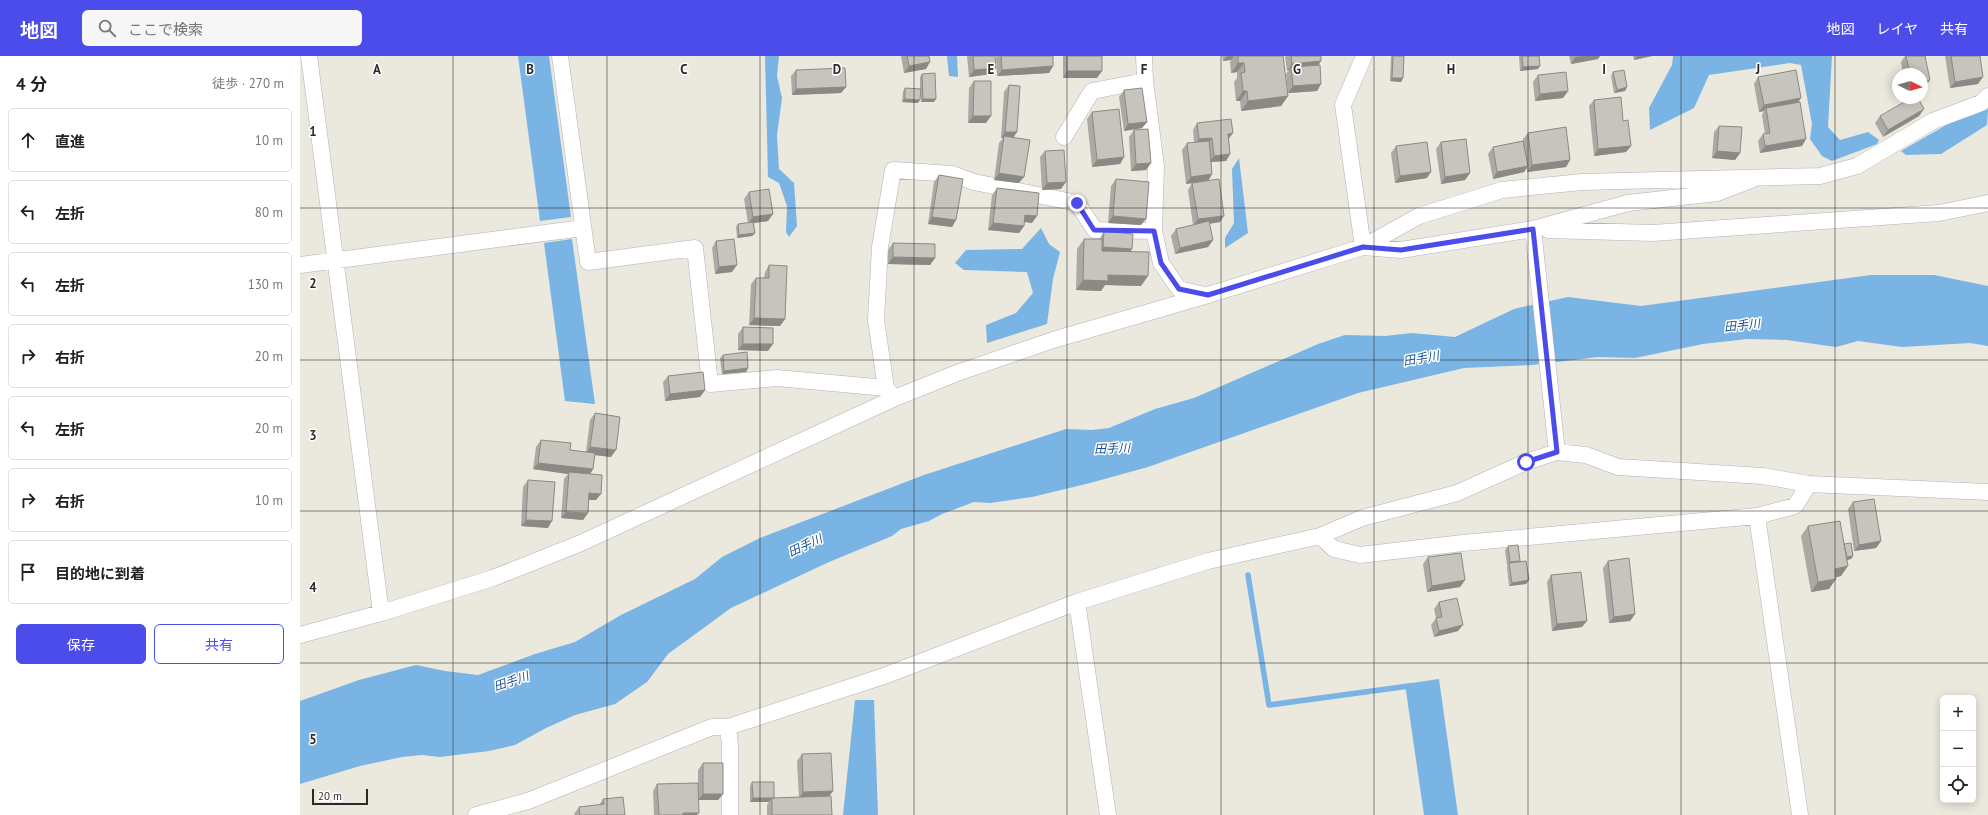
<!DOCTYPE html>
<html lang="ja">
<head>
<meta charset="utf-8">
<style>
  :root { --surface:#fff; --page:#f6f6f6; --text:#222; --muted:#767676; --line:#e0e0e0; --accent:#4b4cea }
  body { margin:0; font-family:"PT Sans","Noto Sans JP",sans-serif; background:var(--page); color:var(--text) }
  .controls { position:absolute; right:12px; bottom:12px; display:grid; overflow:hidden; border-radius:6px; box-shadow:0 2px 10px #0003 }
  .controls button { width:36px; height:36px; display:grid; place-items:center; padding:0; border:0; border-bottom:1px solid var(--line); background:var(--surface); color:var(--text); font:20px sans-serif }
  .compass { position:absolute; left:1592px; top:12px; width:36px; height:36px; border-radius:50%; background:var(--surface); box-shadow:0 2px 10px #0003; rotate:96deg }
  .scale { position:absolute; left:12px; bottom:10px; width:56px; box-sizing:border-box; padding-left:4px; border:2px solid #2a2a2a; border-top:0; font-size:11px; line-height:14px; white-space:nowrap; color:#2a2a2a; -webkit-text-stroke:3px #fff; paint-order:stroke }
  .stop { position:absolute; width:12px; height:12px; margin:-9px; border:3px solid #4b4cea; border-radius:50%; background:#fff }
  .stop.end { background:#4b4cea; border-color:#fff; box-shadow:0 1px 4px #0008 }
  .list { margin:0; padding:0; list-style:none }
  h2 { display:flex; justify-content:space-between; align-items:center; height:52px; margin:0; padding:0 16px; font-size:17px }
  h2 small { font-size:13px; font-weight:400; color:var(--muted) }
  .list li { display:grid; grid-template-columns:26px 1fr auto; gap:12px; align-items:center; box-sizing:border-box; height:64px; margin:0 8px 8px; padding:0 8px; border:1px solid var(--line); border-radius:6px }
  .list b { display:block; font-size:15px; white-space:nowrap }
  .list em { font-size:13px; font-style:normal; color:var(--muted) }
  .actions { display:flex; gap:8px; padding:12px 16px }
  .actions a { flex:1; padding:9px 0; border:1px solid var(--accent); border-radius:6px; text-align:center; font-size:14px; color:var(--accent) }
  .actions .main { background:var(--accent); color:#fff }
  .icon { flex:none; width:22px; height:22px; fill:none; stroke:currentColor; stroke-width:2; stroke-linecap:round; stroke-linejoin:round }
  .map { position:relative; flex:none; width:1688px; height:759px; overflow:hidden }
  header { display:flex; align-items:center; gap:24px; box-sizing:border-box; height:56px; padding:0 20px; background:var(--accent); color:#fff }
  header strong { font-size:19px }
  nav { display:flex; gap:22px; margin-inline-start:auto; font-size:14px }
  .search { width:280px; height:36px; background:var(--page); display:flex; align-items:center; gap:10px; box-sizing:border-box; padding:0 14px; border-radius:6px; color:var(--muted); font-size:15px }
  main { display:flex }
  aside { flex:1; background:var(--surface) }
  .map>svg:first-child { display:block }
</style>
</head>
<body>
<header>
<strong>地図</strong>
<div class="search"><svg class="icon" aria-label="search" viewBox="0 0 24 24"><circle cx="10" cy="10" r="6"/><path d="M15 15l6 6"/></svg>ここで検索</div>
<nav><a>地図</a><a>レイヤ</a><a>共有</a></nav>
</header>
<main>
<aside>
<h2>4 分<small>徒歩 · 270 m</small></h2>
<ul class="list">
<li><svg class="icon" aria-label="ahead" viewBox="0 0 24 24"><path d="M12 20V5M6 11l6-6 6 6"/></svg><div><b>直進</b></div><em>10 m</em></li>
<li><svg class="icon" aria-label="left" viewBox="0 0 24 24"><path d="M17 20v-9H6M10 6l-5 5 5 5"/></svg><div><b>左折</b></div><em>80 m</em></li>
<li><svg class="icon" aria-label="left" viewBox="0 0 24 24"><path d="M17 20v-9H6M10 6l-5 5 5 5"/></svg><div><b>左折</b></div><em>130 m</em></li>
<li><svg class="icon" aria-label="right" viewBox="0 0 24 24"><path d="M7 20v-9h11M14 6l5 5-5 5"/></svg><div><b>右折</b></div><em>20 m</em></li>
<li><svg class="icon" aria-label="left" viewBox="0 0 24 24"><path d="M17 20v-9H6M10 6l-5 5 5 5"/></svg><div><b>左折</b></div><em>20 m</em></li>
<li><svg class="icon" aria-label="right" viewBox="0 0 24 24"><path d="M7 20v-9h11M14 6l5 5-5 5"/></svg><div><b>右折</b></div><em>10 m</em></li>
<li><svg class="icon" aria-label="arrive" viewBox="0 0 24 24"><path d="M6 21V4h12l-3 4 3 4H6"/></svg><div><b>目的地に到着</b></div></li>
</ul>
<div class="actions"><a class="main">保存</a><a>共有</a></div>
</aside>
<div class="map">
<svg width="1688" height="759" viewBox="0 0 1688 759">
  <rect width="100%" height="100%" fill="#ebe8dd"/>
  <path fill="#79b4e4" d="M218 0H249L271 161 240 165Z
    M465 0H479L477 20 482 42 477 79 479 113 494 127 497 170 489 181 486 176 487 150 479 127 468 121Z
    M647 0H657L658 21 649 20Z
    M1373 0H1532L1528 71 1540 84 1568 76 1579 84 1577 88 1532 105 1522 100 1510 83 1512 68 1501 9 1490 7 1409 19 1394 52 1350 74 1349 52 1372 9Z
    M1688 53 1687 69 1641 98 1606 99 1601 95 1648 68Z
    M939 102 948 177 925 192V182L934 167 932 113Z
    M741 172 749 188 760 196 753 223 747 268 687 287 686 269 716 257 733 237 727 216 664 214 655 207 666 194 722 193Z
    M272 183 295 348 265 345 244 187Z
    M1571 219H1634L1688 230V290L1670 287 1602 291 1558 285 1536 291 1487 284 1447 283 1403 288 1335 302 1298 301 1232 309 1164 312 1058 337 848 411 790 427 732 441 690 447 674 446 642 458 629 465 601 473 592 480 529 506 431 552 368 598 347 626 315 648 275 659 246 672 215 689 189 695 140 701 122 699 102 701 60 710 0 728V645L59 624 116 609 145 615 178 619 235 598 275 586 321 559 395 523 422 501 460 482 624 419 766 373 792 374 809 372 855 353 894 342 1018 288 1045 279 1085 280 1112 277 1155 281 1214 253 1268 241 1341 250Z
    M1139 623 1158 759H1124L1105 628Z
    M555 644H574L578 759H543Z"/>
  <g fill="none" stroke-linecap="round" stroke-linejoin="round">
    <path stroke="#79b4e4" stroke-width="5.5" d="M948 519 969 649 1109 630"/>
    <defs>
      <path id="street" d="M9 0 81 557
        M260 0 288 206 395 192 410 328 477 322 586 332
        M844 0 845 25
        M1064 0 1043 49 1063 191 1119 160 1202 134 1282 126 1520 120 1557 110 1633 65 1681 47 1688 40
        M764 81 792 35 845 25 856 110 854 175 861 207 879 233 904 239
        M1233 173 1257 396
        M1248 174 1353 177 1639 157 1688 147
        M0 209 283 172
        M592 339 586 332 576 264 580 191 593 114 652 118 674 126 777 147 795 174 854 175
        M1457 460 1500 759
        M1020 480 1034 493 1060 499 1163 487 1457 460 1495 450 1509 428
        M777 546 808 759
        M0 579 81 557 193 522 281 487 595 342 657 317 753 284 908 239 1063 191 1101 194 1233 173 1328 147 1417 137 1456 122
        M428 671 430 689V759
        M176 759 228 745 412 671H428L584 620 777 546 908 505 1020 480 1062 462 1157 437 1226 406 1257 396 1286 399 1318 411 1463 420 1509 428 1688 436"/>
    </defs>
    <use href="#street" stroke="#b1b1bd" stroke-width="17"/>
    <use href="#street" stroke="#fff" stroke-width="16"/>
  </g>
  <path fill="#aba9a3" d="M601 0H629L626 13 604 17Z
    M667 0H695L691 18 669 21Z
    M696 0H753V10L749 17 697 20Z
    M763 0H802L797 22H763Z
    M922 0H983L988 40 981 50 941 55 940 45H936L934 26 937 22V16L931 17 930 6 931 4 923 5Z
    M985 0H1021V5L1018 9 1021 28 1017 35 988 37 986 18 989 14 987 15Z
    M1091 0H1104L1103 22 1101 26 1090 25Z
    M1219 0H1239L1238 13 1220 15Z
    M1269 0H1300L1298 3 1271 8Z
    M1333 0H1352L1334 4Z
    M1605 0H1625V31L1622 18H1603L1601 6Z
    M1645 0H1680L1678 28 1650 32Z
    M496 14 546 31 541 37 492 39 491 20Z
    M1313 16 1325 35 1314 37 1311 20Z
    M622 18 636 43 634 46H621V37L618 47 602 46 603 35 605 32 620 33V21Z
    M1238 19 1268 35 1263 42 1235 45 1233 26Z
    M1458 21 1501 42 1498 46 1506 83 1502 90 1460 97 1458 85 1463 78H1465L1462 59 1464 55 1459 56 1454 28Z
    M674 25 686 67H668L669 32Z
    M709 29 717 76 713 82 719 127 694 124 699 87 703 82H701L704 36Z
    M824 34 847 66 842 72 824 75 819 41Z
    M1294 44 1323 65 1331 90 1326 96 1294 100 1289 50Z
    M792 56 824 101 820 108 792 111 787 63Z
    M1580 60H1619L1583 81 1575 67Z
    M897 67 929 83 930 98 926 105 911 106 912 118 908 125 920 166 909 168 913 184 908 191 875 198 871 180 876 173 893 169 888 134 892 127 886 128 882 94 887 87H894L893 74Z
    M1419 70 1440 97 1435 104 1412 102 1414 76Z
    M834 74 851 107 846 114 831 115 829 81Z
    M1228 77 1270 104 1266 111 1227 116V112L1224 116 1193 123 1188 98 1193 91 1223 85V83Z
    M1141 86 1170 117 1165 124 1141 128 1136 93Z
    M1096 90 1127 122 1095 127 1091 97Z
    M745 95 761 133 742 134 740 101Z
    M639 119 656 164 652 171 628 168 634 126Z
    M816 123 841 169 808 167 811 130Z
    M697 132 732 167 724 166V170L719 177 688 174 692 139Z
    M449 136 468 165 454 167 455 177 452 180 437 182 436 171 438 168 448 167 444 143Z
    M804 175 831 195 841 230 805 229 801 235 776 234 777 193 784 183H800V182Z
    M416 185 432 216 415 218 412 192Z
    M593 187 635 202 630 209 588 208V194Z
    M469 209 485 263 480 270 449 269 451 228 456 222H464L465 216Z
    M443 271 468 295 438 294V278Z
    M423 299 448 312 446 316 422 318 420 302Z
    M368 320 405 334 400 341 365 345 363 326Z
    M295 357 311 401 295 399 293 413 290 418 296 444H289L288 457 283 464 261 462 264 423 268 418 233 413 236 391 241 384 270 394 286 396 290 364Z
    M228 424 248 472 221 470 223 431Z
    M1553 446 1581 485 1576 492 1554 495 1548 453Z
    M1508 470 1544 488 1553 500 1551 503 1547 504 1541 520 1536 521 1529 533 1511 536 1501 480Z
    M1208 490 1220 505 1219 506 1226 528 1209 530 1207 511 1208 509H1207L1205 494Z
    M1128 501 1165 524 1160 531 1127 536 1123 508Z
    M1308 505 1335 558 1330 565 1309 567 1303 512Z
    M1251 519 1282 571 1252 575 1247 526Z
    M1139 546 1158 575 1134 581 1131 569 1136 562 1134 553Z
    M502 698 529 740 532 759H467V749L469 746H450V730L452 726 475 742 499 741 497 705Z
    M403 707 423 738 418 744H398L397 759H354L353 735 357 728 398 730V714Z
    M303 743 325 759H275L274 758 279 751 299 749Z"/>
  <path fill="#8b8984" d="M927 0H934L931 4 923 5Z
    M1283 0H1300L1298 3 1271 8 1275 1Z
    M1337 0H1352L1334 4Z
    M1021 5 1017 11H991L989 14 987 15 992 8Z
    M630 6 626 13 604 17 609 10Z
    M938 7H944L937 16 931 17Z
    M753 10 749 17 697 20 702 14Z
    M1240 10 1238 13 1220 15 1223 11Z
    M696 12 691 18 669 21 674 14Z
    M767 15H802L797 22H763Z
    M1683 21 1678 28 1650 32 1655 26Z
    M1092 22H1103L1101 26 1090 25Z
    M1630 24 1625 31 1622 32V26Z
    M1021 28 1017 35 988 37 993 30Z
    M546 31 541 37 492 39 496 33Z
    M1327 31 1325 35 1314 37 1317 34Z
    M943 35H947L940 45H936Z
    M1268 35 1263 42 1235 45 1240 38Z
    M988 40 981 50 941 55 948 45Z
    M1501 42 1497 48 1466 52 1464 55 1459 56 1464 49Z
    M605 43 620 44 618 47 602 46Z
    M623 43H636L634 46H621Z
    M1624 53 1619 60 1583 81 1588 74Z
    M673 60H691L686 67H668Z
    M847 66 842 72 824 75 828 68Z
    M705 76H717L712 83 704 80 703 82H701Z
    M933 77 928 84V78Z
    M912 82 907 89 894 90 899 83Z
    M1506 83 1502 90 1460 97 1465 90Z
    M1331 90 1326 96 1294 100 1298 93Z
    M1417 95 1440 97 1435 104 1412 102Z
    M930 98 926 105 909 106 914 100Z
    M824 101 820 108 792 111 797 104Z
    M1270 104 1266 111 1227 116 1232 109Z
    M851 107 846 114 831 115 836 108Z
    M1228 110 1224 116 1193 123 1197 116Z
    M1131 116 1127 122 1095 127 1100 120Z
    M699 117 724 121 719 127 694 124Z
    M1170 117 1165 124 1141 128 1145 121Z
    M912 118 908 125 886 128 891 121Z
    M766 126 761 133 742 134 747 127Z
    M473 158 468 165 448 168 453 161Z
    M725 159 737 160 732 167 720 165Z
    M813 160 846 163 841 169 808 167Z
    M924 160 920 166 893 170 898 163Z
    M632 161 656 164 652 171 628 168Z
    M693 167 724 170 719 177 688 174Z
    M455 177 452 180 437 182 439 179Z
    M913 184 908 191 875 198 880 192Z
    M803 191 832 193 828 200 798 198Z
    M593 201 635 202 630 209 588 208Z
    M437 209 432 216 415 218 419 211Z
    M808 219 848 220 841 230 805 229 801 235 776 234 783 224Z
    M454 262 485 263 480 270 449 269Z
    M443 288H473L468 295 438 294Z
    M448 312 446 316 422 318 424 315Z
    M405 334 400 341 365 345 370 338Z
    M290 391 316 394 311 401 286 398Z
    M238 407 293 413 289 420 269 416 268 418 233 413Z
    M289 437 301 438 296 444H285Z
    M266 456 288 457 283 464 261 462Z
    M226 464 252 465 248 472 221 470Z
    M1581 485 1576 492 1554 495 1559 489Z
    M1553 500 1551 503 1541 505 1543 502Z
    M1220 505 1218 508 1209 507 1207 509 1210 506Z
    M1548 510 1541 520 1528 523 1535 513Z
    M1536 523 1529 533 1511 536 1518 526Z
    M1165 524 1160 531 1127 536 1132 530Z
    M1229 524 1226 528 1209 530 1212 527Z
    M1335 558 1330 565 1309 567 1314 561Z
    M1287 565 1282 571 1252 575 1257 568Z
    M1163 569 1158 575 1134 581 1139 575Z
    M533 735 528 742 499 743 503 736Z
    M403 738H423L418 744H398Z
    M453 742H472L469 746H450Z
    M383 757H399L397 759H382Z"/>
  <path fill="#c7c4bd" stroke="#8b8984" d="M607 0H629L630 6 609 10Z
    M673 0H695L696 12 674 14Z
    M701 0H753V10L702 14Z
    M767 0H802V15H767Z
    M938 0H983L988 40 948 45 947 35H943L941 17 945 16 944 7H938Z
    M991 0H1021V5L992 8Z
    M1093 0H1104L1103 22H1092Z
    M1222 0H1239L1240 10 1223 11Z
    M1606 0H1625L1630 24 1622 26V18H1610Z
    M1651 0H1680L1683 21 1655 26Z
    M1020 9 1021 28 993 30 991 11Z
    M545 12 546 31 496 33V14Z
    M1324 14 1327 31 1317 34 1313 16Z
    M1496 14 1501 42 1464 49 1458 21Z
    M1266 16 1268 35 1240 38 1238 19Z
    M635 17 636 43H623L622 18Z
    M674 25H691V60H673Z
    M709 29 720 30 717 76H705Z
    M605 32 621 33 620 44 605 43Z
    M842 32 847 66 828 68 824 34Z
    M1321 41 1323 65 1328 64 1331 90 1298 93 1294 44Z
    M1611 42H1618L1624 53 1588 74 1580 60Z
    M1500 46 1506 83 1465 90 1463 78 1470 77 1466 52Z
    M819 53 824 101 797 104 792 56Z
    M931 63 933 77 928 78 930 98 914 100 912 82 899 83 897 67Z
    M1419 70 1442 71 1440 97 1417 95Z
    M1266 71 1270 104 1232 109 1228 77Z
    M848 73 851 107 836 108 834 74Z
    M704 80 730 84 724 121 699 117Z
    M1166 83 1170 117 1145 121 1141 86Z
    M909 85 912 118 891 121 887 87Z
    M1223 85 1228 110 1197 116 1193 91Z
    M1127 86 1131 116 1100 120 1096 90Z
    M764 94 766 126 747 127 745 95Z
    M639 119 663 123 656 164 632 161Z
    M816 123 849 126 846 163 813 160Z
    M919 123 924 160 898 163 892 127Z
    M697 132 739 137 737 160 725 159 724 170 693 167Z
    M469 133 473 158 453 161 449 136Z
    M909 165 913 184 880 192 876 173Z
    M453 166 455 177 439 179 438 168Z
    M804 175 833 178 832 193 803 191Z
    M434 183 437 209 419 211 416 185Z
    M784 183H802V195L849 196 848 220 808 219V225L783 224Z
    M593 187 635 188V202L593 201Z
    M469 209 487 210 485 263 454 262 456 222H469Z
    M443 271 473 272V288H443Z
    M447 296 448 312 424 315 423 299Z
    M403 316 405 334 370 338 368 320Z
    M295 357 320 361 316 394 290 391Z
    M241 384 271 387 270 394 295 397 293 413 238 407Z
    M269 416 302 419 301 438 289 437 288 457 266 456Z
    M228 424 255 426 252 465 226 464Z
    M1574 443 1581 485 1559 489 1553 446Z
    M1540 465 1548 510 1535 513 1536 523 1518 526 1508 470Z
    M1551 487 1553 500 1547 501 1544 488Z
    M1218 489 1220 505 1210 506 1208 490Z
    M1161 497 1165 524 1132 530 1128 501Z
    M1329 502 1335 558 1314 561 1308 505Z
    M1226 505 1229 524 1212 527 1209 507Z
    M1281 516 1287 565 1257 568 1251 519Z
    M1157 542 1163 569 1139 575 1136 562 1142 561 1139 546Z
    M531 697 533 735 503 736 502 698Z
    M403 707H423V738H403Z
    M452 726H474V742H453Z
    M398 727 399 757H383V759H359L357 728Z
    M531 740 532 759H472V742Z
    M323 741 325 759H280L279 751 304 748 303 743Z"/>
  <g fill="none" stroke-linecap="round" stroke-linejoin="round">
    <path stroke="#4b4cea" stroke-width="5" d="M777 147 794 174 854 175 861 207 879 233 908 239 1063 191 1101 194 1233 173 1257 396 1226 406"/>
  </g>
  <path fill="none" stroke="#2a2a2a" stroke-width="1" stroke-opacity="0.55" d="M153 0V759M307 0V759M460 0V759M614 0V759M767 0V759M921 0V759M1074 0V759M1228 0V759M1381 0V759M1535 0V759M0 152H1688M0 304H1688M0 455H1688M0 607H1688"/>
  <g text-anchor="middle" dominant-baseline="central" stroke-width="3" stroke-linejoin="round" paint-order="stroke">
    <g font-size="12" font-style="italic" fill="#195190" stroke="#fff">
      <text transform="translate(1442 269) rotate(-6)">田手川</text>
      <text transform="translate(1121 302) rotate(-10)">田手川</text>
      <text transform="translate(812 392) rotate(-2)">田手川</text>
      <text transform="translate(505 489) rotate(-25)">田手川</text>
      <text transform="translate(211 625) rotate(-19)">田手川</text>
    </g>
  </g>
  <g font-size="13" text-anchor="middle" font-weight="bold" fill="#2a2a2a" stroke="#fff" stroke-width="3" stroke-linejoin="round" paint-order="stroke">
    <text x="77" y="18">A</text>
    <text x="230" y="18">B</text>
    <text x="384" y="18">C</text>
    <text x="537" y="18">D</text>
    <text x="691" y="18">E</text>
    <text x="844" y="18">F</text>
    <text x="997" y="18">G</text>
    <text x="1151" y="18">H</text>
    <text x="1304" y="18">I</text>
    <text x="1458" y="18">J</text>
    <text x="13" y="80">1</text>
    <text x="13" y="232">2</text>
    <text x="13" y="384">3</text>
    <text x="13" y="536">4</text>
    <text x="13" y="688">5</text>
  </g>
</svg>
<div class="controls">
<button>+</button>
<button>−</button>
<button><svg class="icon" aria-label="locate" viewBox="0 0 24 24"><circle cx="12" cy="12" r="6"/><path d="M12 2v4M12 18v4M2 12h4M18 12h4"/></svg></button>
</div>
<svg class="compass" viewBox="-18 -18 36 36"><path d="M0-13l5 13h-10z" fill="#e53935"/><path d="M0 13l5-13h-10z" fill="#767676"/></svg>
<div class="scale">20 m</div>
<div class="stop" style="left:1226px;top:406px"></div>
<div class="stop end" style="left:777px;top:147px"></div>
</div>
</main>
</body>
</html>
